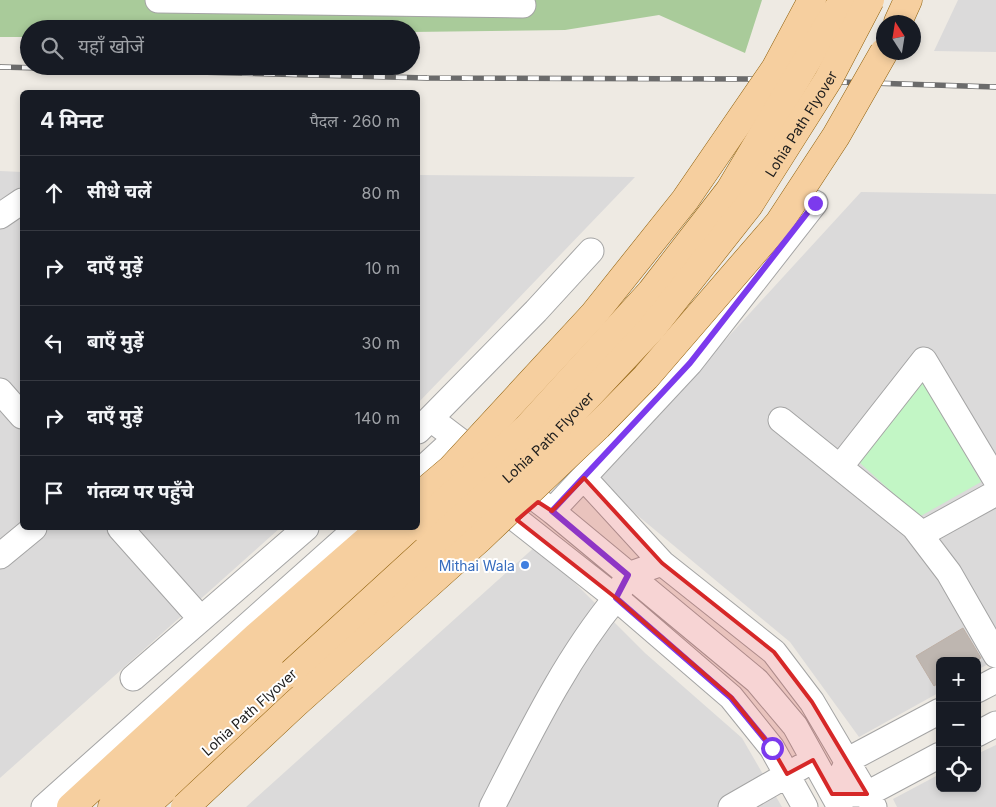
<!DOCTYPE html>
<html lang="hi">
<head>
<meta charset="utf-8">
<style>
  :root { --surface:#171b24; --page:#20242c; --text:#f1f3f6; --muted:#9ea1a6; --line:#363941 }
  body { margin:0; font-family:Inter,"Noto Sans Devanagari",sans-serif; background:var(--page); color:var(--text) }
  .controls { position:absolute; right:15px; bottom:15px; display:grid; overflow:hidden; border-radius:8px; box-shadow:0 2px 8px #0003 }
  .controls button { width:45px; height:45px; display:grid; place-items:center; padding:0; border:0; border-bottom:1px solid var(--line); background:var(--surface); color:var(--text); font:25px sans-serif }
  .compass { position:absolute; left:876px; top:15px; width:45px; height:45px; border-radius:50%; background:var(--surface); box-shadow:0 2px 8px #0003; rotate:348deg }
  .stop { position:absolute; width:15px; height:15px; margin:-11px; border:4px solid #7c3aed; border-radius:50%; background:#fff }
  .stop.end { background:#7c3aed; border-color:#fff; box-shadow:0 1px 5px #0008 }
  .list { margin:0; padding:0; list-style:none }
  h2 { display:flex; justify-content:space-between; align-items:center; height:65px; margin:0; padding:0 20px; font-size:21px }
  h2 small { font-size:16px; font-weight:400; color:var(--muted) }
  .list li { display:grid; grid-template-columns:32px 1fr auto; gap:15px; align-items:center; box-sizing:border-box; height:75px; padding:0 20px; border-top:1px solid var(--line) }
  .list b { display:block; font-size:19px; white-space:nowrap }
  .list em { font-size:16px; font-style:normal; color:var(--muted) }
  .icon { flex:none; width:28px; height:28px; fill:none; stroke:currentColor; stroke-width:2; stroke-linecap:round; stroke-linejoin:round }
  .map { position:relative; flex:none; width:996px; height:807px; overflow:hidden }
  .search { position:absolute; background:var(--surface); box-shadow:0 2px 8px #0003; left:20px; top:20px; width:400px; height:55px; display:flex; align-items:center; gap:12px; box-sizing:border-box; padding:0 18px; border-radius:28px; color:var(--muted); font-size:19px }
  .panel { position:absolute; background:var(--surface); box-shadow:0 2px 8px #0003; left:20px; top:90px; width:400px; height:440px; border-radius:8px }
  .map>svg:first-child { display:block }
</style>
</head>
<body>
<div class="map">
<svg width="996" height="807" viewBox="0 0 996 807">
  <rect width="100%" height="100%" fill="#eeeae3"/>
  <path fill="#dbdada" d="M958 0H996V52L934 51Z
    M0 171 22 172V528H280L0 778Z
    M418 175 635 177 418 403Z
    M861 192 996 194V660L977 670V661H940V692L859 737 790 642 596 481Z
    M537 545 645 653 742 738 782 807H246Z
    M996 745V807H897L893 799 940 774V788H977V754Z"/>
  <path fill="#a9cb9a" d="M0 0H762L745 53 659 15 565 30 411 32V29H29V37H0Z"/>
  <path fill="#c2f6c5" d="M924 381 981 482 919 517 859 462Z"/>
  <path fill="#beb6b0" stroke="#beb0a6" d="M963 628 981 658 976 661H940V682L934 686 916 656Z"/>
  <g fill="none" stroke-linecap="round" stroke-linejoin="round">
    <defs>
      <path id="minor" d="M158 0 523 5
        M0 216 22 201
        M0 391 22 416
        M431 419 552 511 757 681 795 726 840 807
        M781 420 914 527 949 573 996 655
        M418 431 536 311 591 251
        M840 467 924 360 996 480
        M418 473 455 439
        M584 478 662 563
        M552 511 690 363 815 203
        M120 528 201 619
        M920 535 996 493
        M0 556 34 528
        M133 678 306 528
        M977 690 996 680
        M977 734 996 724
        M842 774 848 760 940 711
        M850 794H867L940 755
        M44 807 357 528
        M492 807C529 735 565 660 616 598L517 520
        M731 807 801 767
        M805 807 772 748 731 697 616 598 628 575 662 563 774 652 812 702 874 807"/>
      <path id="major" d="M898 22 908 0
        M71 807 256 637 381 528
        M112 807 274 655 416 528
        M144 807 292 673"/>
    </defs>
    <use href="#minor" stroke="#a4a4a4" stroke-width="27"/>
    <use href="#major" stroke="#8e5e08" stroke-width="29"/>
    <use href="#minor" stroke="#fff" stroke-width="25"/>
    <use href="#major" stroke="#f6cf9f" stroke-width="28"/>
    <defs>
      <path id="rail" d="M0 67 427 78 748 79 996 87"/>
    </defs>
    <use href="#rail" stroke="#6b6b6b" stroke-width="5.5"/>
    <use href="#rail" stroke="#fff" stroke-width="4" stroke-dasharray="11" stroke-linecap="butt"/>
    <defs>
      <g id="major-bridge">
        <path d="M418 497 451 469 594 314 685 200 775 69 812 0"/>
        <path d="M418 526 527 428 651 292 730 190 843 0"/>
        <path id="s1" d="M292 673 546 441 652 328 749 205 828 80 870 0"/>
        <path d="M185 807 295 704 479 539 598 426 646 377 779 223 836 136 884 52"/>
      </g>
    </defs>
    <use href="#major-bridge" stroke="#8e5e08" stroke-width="29" stroke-linecap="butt"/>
    <use href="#major-bridge" stroke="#f6cf9f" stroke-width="28"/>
  </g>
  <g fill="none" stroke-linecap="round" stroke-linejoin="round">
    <path stroke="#7c3aed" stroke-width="6" d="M772 748 731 698 616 598 628 575 552 511 690 363 815 203"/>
  </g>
  <path fill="#d62828" fill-opacity="0.2" stroke="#d62828" stroke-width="4" stroke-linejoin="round" d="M584 478 662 563 774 652 812 702 867 794H832L813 760 787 774 772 748 731 697 616 598 517 520 538 502 552 511Z"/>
  <circle fill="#3f7fe0" stroke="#fff" stroke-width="2" cx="525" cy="565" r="5"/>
  <g text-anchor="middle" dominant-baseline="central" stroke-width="4" stroke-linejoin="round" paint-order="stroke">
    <g font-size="14" fill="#1d1d1d" stroke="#fff">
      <text stroke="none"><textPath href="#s1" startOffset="752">Lohia Path Flyover</textPath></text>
      <text stroke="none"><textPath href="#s1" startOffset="348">Lohia Path Flyover</textPath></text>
      <text transform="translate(249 712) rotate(-42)">Lohia Path Flyover</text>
    </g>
    <g font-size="14" fill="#366cbe" stroke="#fff" text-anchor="end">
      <text x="515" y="565">Mithai Wala</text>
    </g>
  </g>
</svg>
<div class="controls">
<button>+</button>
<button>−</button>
<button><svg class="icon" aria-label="locate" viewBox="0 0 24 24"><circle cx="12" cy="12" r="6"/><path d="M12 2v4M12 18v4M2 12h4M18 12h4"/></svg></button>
</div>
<svg class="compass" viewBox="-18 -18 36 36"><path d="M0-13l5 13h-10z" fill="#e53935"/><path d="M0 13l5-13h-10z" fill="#9ea1a6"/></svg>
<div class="stop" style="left:772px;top:748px"></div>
<div class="stop end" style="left:815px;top:203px"></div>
<div class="search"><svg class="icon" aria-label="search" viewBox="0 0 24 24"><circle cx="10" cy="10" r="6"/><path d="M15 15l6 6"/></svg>यहाँ खोजें</div>
<section class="panel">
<h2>4 मिनट<small>पैदल · 260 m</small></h2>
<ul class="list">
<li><svg class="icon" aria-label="ahead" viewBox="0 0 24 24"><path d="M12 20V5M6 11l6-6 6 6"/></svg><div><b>सीधे चलें</b></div><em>80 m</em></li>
<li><svg class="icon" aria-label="right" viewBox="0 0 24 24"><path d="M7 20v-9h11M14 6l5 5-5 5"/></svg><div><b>दाएँ मुड़ें</b></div><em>10 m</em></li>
<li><svg class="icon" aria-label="left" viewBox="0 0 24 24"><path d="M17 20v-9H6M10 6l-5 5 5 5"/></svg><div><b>बाएँ मुड़ें</b></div><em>30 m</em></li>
<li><svg class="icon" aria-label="right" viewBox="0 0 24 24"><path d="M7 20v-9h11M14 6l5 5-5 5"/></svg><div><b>दाएँ मुड़ें</b></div><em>140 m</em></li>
<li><svg class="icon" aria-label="arrive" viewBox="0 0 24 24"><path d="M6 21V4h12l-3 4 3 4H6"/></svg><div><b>गंतव्य पर पहुँचे</b></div></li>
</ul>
</section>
</div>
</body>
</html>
